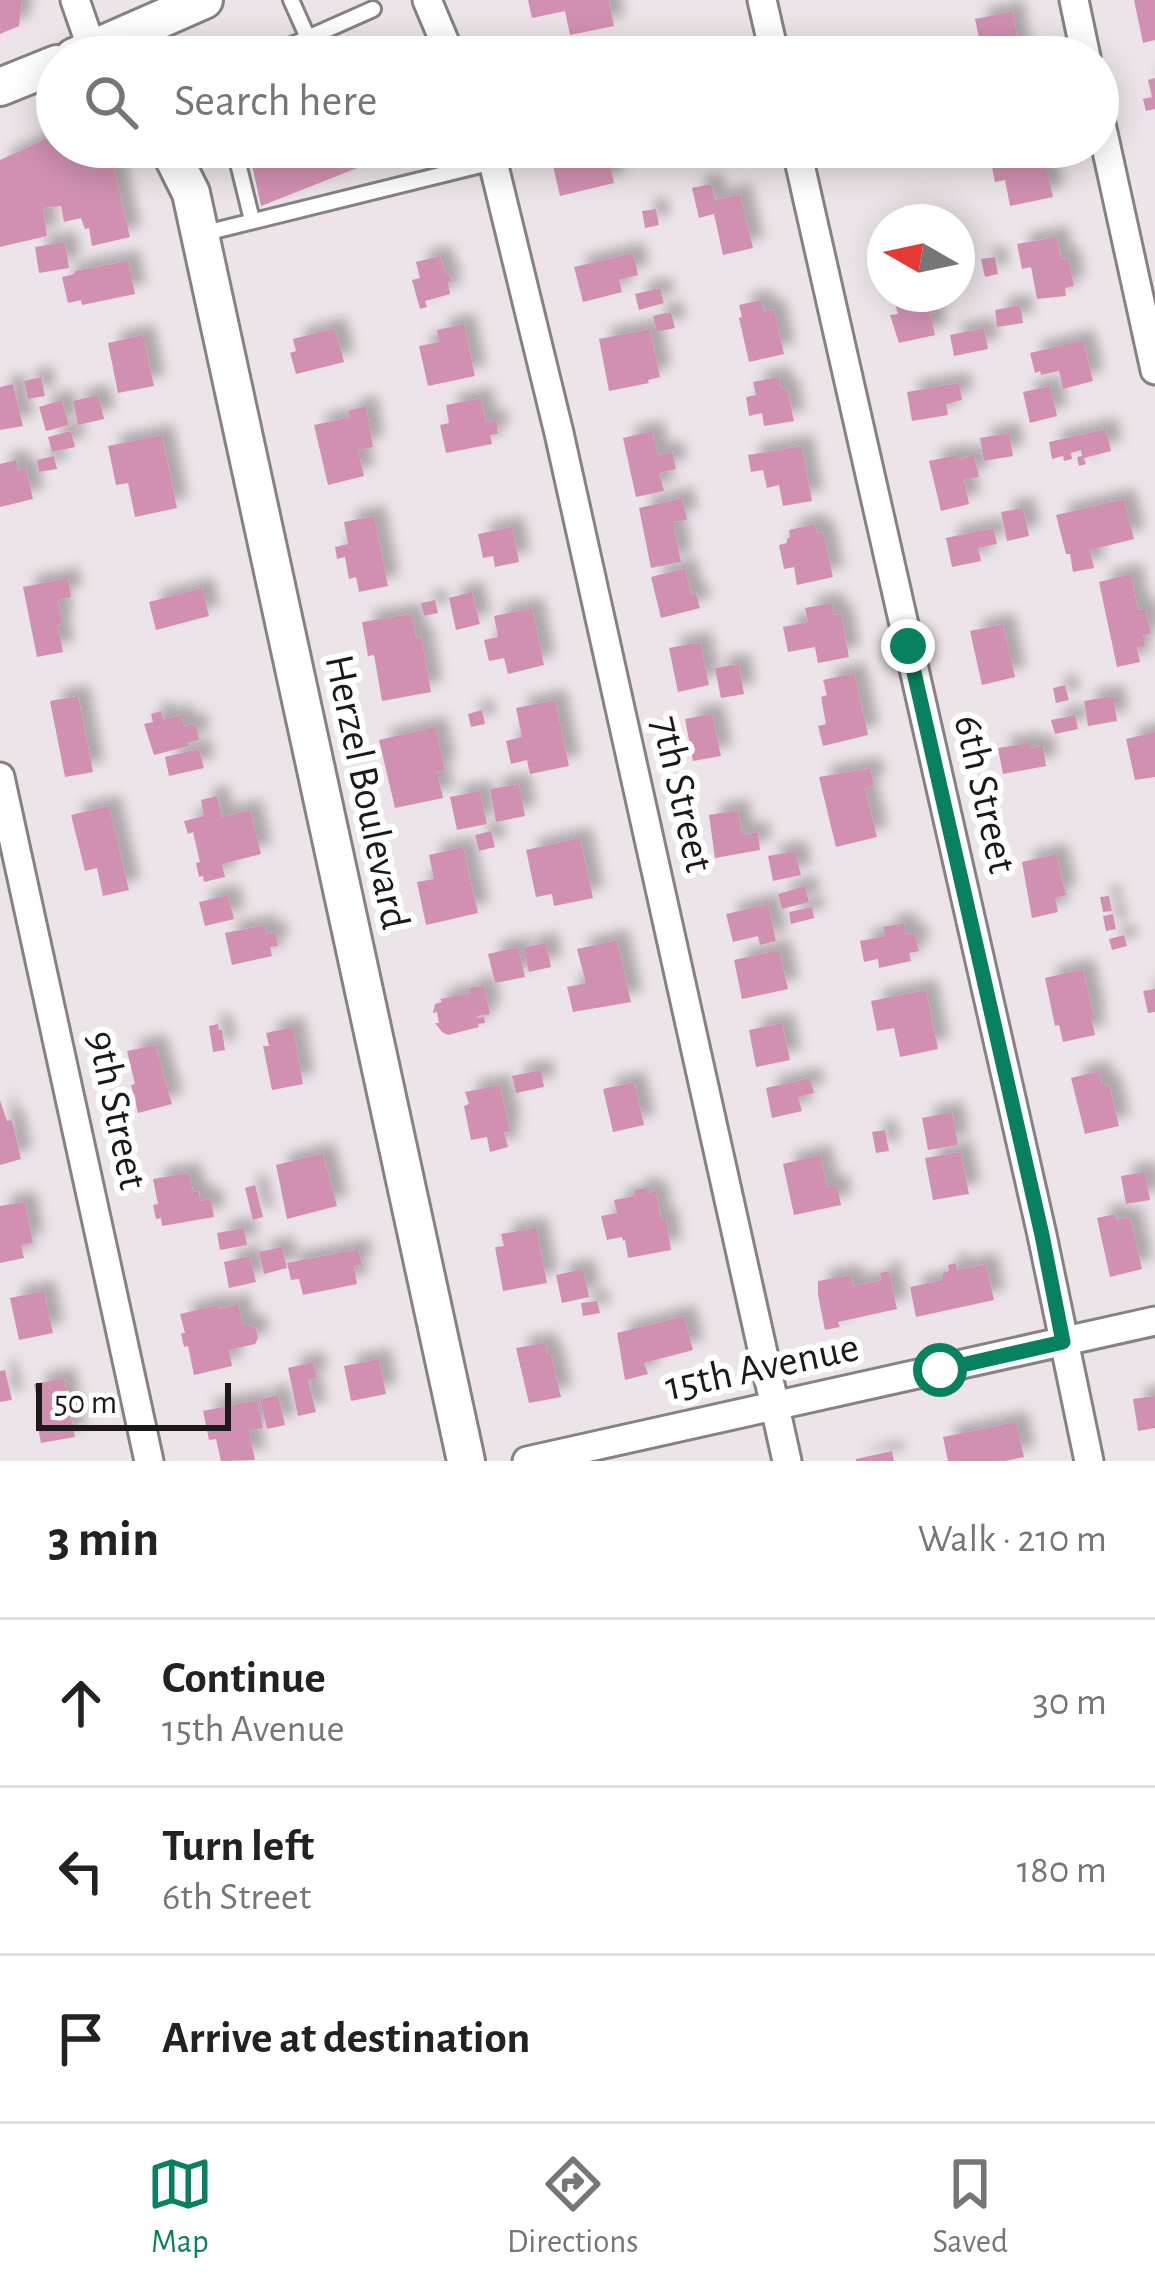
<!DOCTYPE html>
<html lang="en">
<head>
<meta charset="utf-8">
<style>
  :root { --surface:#fff; --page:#f6f6f6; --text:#222; --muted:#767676; --line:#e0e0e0; --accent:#088160 }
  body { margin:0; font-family:"Alegreya Sans",sans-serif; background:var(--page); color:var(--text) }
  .compass { position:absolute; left:867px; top:204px; width:108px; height:108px; border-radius:50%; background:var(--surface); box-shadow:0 6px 30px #0003; rotate:279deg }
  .scale { position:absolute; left:36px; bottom:30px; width:195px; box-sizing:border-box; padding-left:12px; border:6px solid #1c191b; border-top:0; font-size:33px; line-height:42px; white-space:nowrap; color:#1c191b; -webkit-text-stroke:9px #fff; paint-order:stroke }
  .stop { position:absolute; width:36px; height:36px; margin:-27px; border:9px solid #088160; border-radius:50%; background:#fff }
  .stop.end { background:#088160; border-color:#fff; box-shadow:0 3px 12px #0008 }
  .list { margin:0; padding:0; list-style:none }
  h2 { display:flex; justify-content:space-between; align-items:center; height:156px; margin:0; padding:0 48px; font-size:51px }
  h2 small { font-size:39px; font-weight:400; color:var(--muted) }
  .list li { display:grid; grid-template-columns:78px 1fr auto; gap:36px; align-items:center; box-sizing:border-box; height:168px; padding:0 48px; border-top:3px solid var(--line) }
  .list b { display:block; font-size:45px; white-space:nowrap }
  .list p { margin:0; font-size:39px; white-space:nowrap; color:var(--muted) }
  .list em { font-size:39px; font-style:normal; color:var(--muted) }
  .icon { flex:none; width:66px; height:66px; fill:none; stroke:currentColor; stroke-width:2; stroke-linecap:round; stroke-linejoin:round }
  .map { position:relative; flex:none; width:1155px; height:1461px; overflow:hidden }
  .search { position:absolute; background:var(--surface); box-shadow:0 6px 30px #0003; left:36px; right:36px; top:36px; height:132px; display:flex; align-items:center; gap:30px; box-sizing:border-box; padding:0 42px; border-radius:66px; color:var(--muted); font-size:45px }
  .sheet { height:660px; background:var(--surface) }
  nav { display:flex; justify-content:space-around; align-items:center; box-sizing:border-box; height:168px; border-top:3px solid var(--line); background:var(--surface); font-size:33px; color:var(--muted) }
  nav a { display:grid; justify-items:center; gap:6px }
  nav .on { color:var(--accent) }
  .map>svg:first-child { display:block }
</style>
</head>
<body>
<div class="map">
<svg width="1155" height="1461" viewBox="0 0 1155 1461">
  <defs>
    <filter id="shadow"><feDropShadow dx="11" dy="-11" stdDeviation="6" flood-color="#0004"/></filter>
  </defs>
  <rect width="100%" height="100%" fill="#ece4e8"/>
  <path fill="#d190b2" filter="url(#shadow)" d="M0 0H22L19 26 0 34Z
    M528 0H609L614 26 570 35 565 11 532 18Z
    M1134 0H1155V40L1143 43Z
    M1013 11 1020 57H988L983 37 979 38 975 19Z
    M1155 78V109L1146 111 1143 99 1152 97 1148 80Z
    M57 134V147H109L130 237 92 246 89 228 85 229 81 218 64 222 61 206 43 208 47 236 0 247V160Z
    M248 147H410L261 206Z
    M613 147H636L637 152 615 156Z
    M1043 152 1053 197 1010 206 1005 180 995 182 991 163Z
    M573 160 575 168 609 161 614 183 560 196 553 166Z
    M711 184 715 200 740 194 753 248 723 255 714 214 699 218 692 188Z
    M656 209 659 225 645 228 642 211Z
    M1057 237 1061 259 1068 258 1074 286 1065 288 1066 296 1037 299 1031 267 1022 269 1017 244Z
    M65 242 69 268 39 273 35 247Z
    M633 253 638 275 619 280 622 292 583 302 574 267Z
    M440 256 446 276 449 275 451 281 448 282 450 294 425 301 427 307 420 309 412 280 420 278 416 262Z
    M995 257 998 274 985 277 981 259Z
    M128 261 135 294 82 305 81 300 68 303 62 277 74 274 75 271Z
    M660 288 664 303 639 310 635 294Z
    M918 294H925L926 298 932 297 936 312 930 313 935 335 899 343 890 315 898 314 894 299Z
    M761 300 764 311 774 309 784 354 749 362 739 318 742 317 739 305Z
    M1020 305 1023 323 997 327 995 310Z
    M671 312 675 328 657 332 653 316Z
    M464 324 475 376 428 386 419 346 439 342 437 330Z
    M335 328 344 362 296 374 290 353 296 351 293 339Z
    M984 328 988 349 954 356 950 335Z
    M650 329 660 377 648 380 649 383 609 391 599 339Z
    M143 335 154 386 118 393 108 343Z
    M1083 340 1093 381 1063 389 1059 371 1041 375 1040 371 1035 373 1030 353Z
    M41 377 45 396 28 399 24 381Z
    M779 377 781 389 787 388 794 421 764 426 762 413 749 416 746 397 756 395 753 382Z
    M959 383 962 400 946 404 948 415 912 421 907 392Z
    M13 384 23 426 0 430V387Z
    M1050 386 1057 416 1030 423 1023 392Z
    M98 395 104 419 78 425 73 401Z
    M481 398 486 422 496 420 498 434 490 435 492 444 446 453 440 425 449 423 446 405Z
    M62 400 69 425 46 431 39 407Z
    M366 406 373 447 358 450 364 476 328 485 314 425 350 417 348 411Z
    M1106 429 1111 451 1084 458 1086 464 1079 466 1077 457 1082 456 1081 450 1071 453 1072 459 1064 461 1063 456 1052 459 1049 442Z
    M71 431 75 447 52 452 48 437Z
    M652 431 658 455 672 452 676 469 659 473 664 491 636 497 623 438Z
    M1009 433 1013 456 984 461 980 438Z
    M162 435 177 508 135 517 128 483 116 485 108 446Z
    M802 446 812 501 783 506 779 485 767 488 763 470 751 472 748 455Z
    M957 455 958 459 974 455 979 477 964 480 969 504 941 511 929 461Z
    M54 456 57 469 39 472 37 460Z
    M16 460 18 470 26 468 33 499 0 507V464Z
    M682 498 687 520 673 522 681 562 651 568 639 508Z
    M1124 499 1134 539 1090 550 1094 568 1073 572 1070 554H1066L1056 515Z
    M1023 508 1029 536 1007 541 1001 512Z
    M374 516 388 586 359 592 356 577 349 579 345 557 337 559 335 547 348 544 344 522Z
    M815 524 817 533 823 532 833 577 797 585 794 567 784 569 779 545 787 543V539L790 537 789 530Z
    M512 527 519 562 495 567 493 556 483 558 478 534Z
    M993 528 997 544 978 548 981 561 952 567 946 538Z
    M685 568 691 594 696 593 700 608 661 618 651 577Z
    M1131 574 1138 610 1145 609 1151 634 1143 635 1145 646 1137 648 1140 662 1117 667 1099 582Z
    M68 578 71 597 58 600 62 624 58 625 63 652 37 657 23 587Z
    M202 588 209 616 156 630 149 602Z
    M472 592 480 624 456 630 449 598Z
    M435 600 438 613 424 616 421 603Z
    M832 603 834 615 841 614 849 657 818 663 815 647 788 652 783 627 808 622 805 608Z
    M532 608 544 665 508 674 504 658 489 661 484 640 498 637 494 616Z
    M411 614 416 637 421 636 431 692 382 701 374 655 368 656 362 622Z
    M1003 624 1015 677 982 685 970 631Z
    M700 642 709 685 678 692 669 648Z
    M739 664 744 694 721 698 715 668Z
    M854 673 868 735 823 746 818 726 826 724 821 697 827 695 823 680Z
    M1065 685 1069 700 1056 703 1053 688Z
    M78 696 93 772 65 777 50 701Z
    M1113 696 1117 721 1088 726 1084 701Z
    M555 700 569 766 530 774 527 760 511 764 506 741 522 737 516 708Z
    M482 710 485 724 471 727 468 714Z
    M161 711 163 719 181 715 184 726 195 723 199 740 188 743 189 746 154 755 144 724 153 722 151 714Z
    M712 714 721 756 693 761 685 719Z
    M1075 715 1078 729 1055 734 1051 720Z
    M435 727 445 770 437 772 443 798 395 808 379 740Z
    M1155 732V777L1135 780 1126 739Z
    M1029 743V748L1043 746 1046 766 1003 774 998 748Z
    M199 749 204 768 169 776 165 757Z
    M870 768 874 785 865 788 877 837 836 847 819 777Z
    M519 784 525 816 496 822 490 789Z
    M480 791 487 824 457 830 450 797Z
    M217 796 222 817 250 810 261 854 222 864 225 877 204 882 203 876 199 877 196 863 200 862 193 832 188 834 184 821 204 816 201 800Z
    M109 806 129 890 103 896 97 868 85 871 71 815Z
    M738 810 742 835 758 832 760 850 715 858 709 815Z
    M491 831 495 847 479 851 475 835Z
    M580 838 593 898 554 906 552 894 536 897 526 850Z
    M463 847 478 913 426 925 417 882 434 879 429 855Z
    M795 851 801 875 773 881 768 856Z
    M1056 854 1066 895 1055 898 1058 912 1032 918 1022 862Z
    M805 886 809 902 782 909 778 894Z
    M228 895 234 919 205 926 199 902Z
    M1109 896 1112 911 1103 912 1100 897Z
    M768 904 776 941 760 945 758 936 733 942 726 914Z
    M812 907 814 918 791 924 789 912Z
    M1113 914 1116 929 1106 931 1103 916Z
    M904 923 906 934 914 933 919 951 909 953 911 961 879 968 878 959 864 962 860 941 885 936 883 927Z
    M265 925 266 934 275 932 278 946 270 947 272 956 232 965 225 933Z
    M1124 935 1127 946 1112 950 1109 939Z
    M617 940 631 1002 573 1012 567 987 586 983 577 949Z
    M546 943 551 967 529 972 523 948Z
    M518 947 525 977 495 983 488 954Z
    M779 950 788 989 742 999 734 960Z
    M1083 969 1094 1017H1091L1095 1035 1063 1042 1059 1025 1055 1026 1045 978Z
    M484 986 490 1014 477 1016V1018L484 1017 485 1023 478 1024 479 1027 448 1035 442 1032 435 1023H439L437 1012 433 1013 435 1004 442 1002 440 999 470 993 469 988Z
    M1155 989V1012L1148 1013 1143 991Z
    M926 990 938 1049 900 1057 894 1028 877 1031 871 1001Z
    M782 1023 790 1060 756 1067 749 1030Z
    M218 1024 219 1030H222L225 1050 213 1052 209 1026Z
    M293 1027 303 1084 272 1090 263 1046H269L266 1033Z
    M155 1045 172 1104 138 1113 131 1085 135 1084 127 1051Z
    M541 1070 544 1087 516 1093 512 1076Z
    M1099 1071 1102 1085 1109 1084 1119 1126 1085 1134 1071 1078Z
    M810 1078 814 1093 798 1097 802 1111 772 1118 766 1088Z
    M634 1082 644 1125 613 1132 603 1089Z
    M500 1085 510 1131 504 1132 508 1147 490 1152 487 1137 471 1140 464 1106 469 1104 465 1092Z
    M0 1100 7 1121 12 1120 21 1159 0 1165Z
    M952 1112 958 1145 928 1150 922 1118Z
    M885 1130 889 1151 876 1153 872 1132Z
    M961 1152 969 1194 933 1200 925 1158Z
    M323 1153 337 1206 287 1219 276 1165Z
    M820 1155 827 1187 837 1185 841 1205 794 1215 783 1164Z
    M1145 1172 1150 1200 1126 1204 1121 1176Z
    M189 1173 193 1192 199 1191 200 1201 211 1199 214 1217 162 1226 161 1218 156 1219 153 1205 158 1204 153 1179Z
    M255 1185 263 1217 253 1220 245 1188Z
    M647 1188V1193L656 1191 661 1220 666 1219 671 1250 628 1258 625 1240 623 1241 622 1237 607 1240 601 1216 617 1213 614 1200 635 1196 634 1190Z
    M25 1202 33 1243 21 1245 24 1258 0 1263V1206Z
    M1115 1214 1116 1220 1130 1217 1142 1269 1110 1277 1097 1218Z
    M244 1228 247 1245 220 1250 217 1233Z
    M536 1228 547 1283 503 1291 495 1247 504 1246 501 1234Z
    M282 1247 287 1268 264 1274 259 1252Z
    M358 1249 362 1265 354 1266 357 1284 303 1295 299 1279 291 1280 287 1263Z
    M250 1256 256 1282 229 1288 224 1262Z
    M956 1263 957 1270 986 1264 994 1300 916 1317 910 1287 943 1280V1273L949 1271 948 1265Z
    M583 1269 589 1297 562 1303 556 1275Z
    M889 1271 897 1309 838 1322 840 1327 825 1330 818 1295V1281L851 1275 853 1286 881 1280 880 1273Z
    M44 1291 53 1333 19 1340 10 1298Z
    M597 1301 600 1313 583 1316 581 1303Z
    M238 1304 243 1326 248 1324 256 1329 258 1338 255 1344 229 1350 232 1366 194 1375 188 1346 184 1347 181 1333H185L180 1314 217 1305 219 1309Z
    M684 1316 693 1350 644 1363 648 1374 625 1380 617 1333Z
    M545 1343 548 1355H551L561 1397 529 1403 516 1348Z
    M379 1359 386 1394 351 1401 344 1366Z
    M313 1362 317 1378 308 1380 316 1412 298 1416 288 1368Z
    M5 1370 12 1400 0 1402V1371Z
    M64 1378 75 1437 41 1443 38 1427 42 1426 34 1384Z
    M278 1395 285 1425 267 1429 260 1399Z
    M1155 1396V1428L1138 1431 1133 1399Z
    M257 1400 263 1428 249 1431 255 1460 221 1461 216 1439 209 1440 203 1411Z
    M1016 1422 1024 1457 1005 1461H948L943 1437Z
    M892 1451 894 1461H856V1459Z"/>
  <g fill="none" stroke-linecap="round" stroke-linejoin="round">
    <defs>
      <path id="lane" d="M291 0 308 38
        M265 57 373 9
        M234 147 252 220
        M201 234 493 162"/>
      <path id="street" d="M75 0 92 49
        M427 0 451 57
        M762 0 775 57
        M1074 0 1086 57
        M1098 110 1155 370
        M487 147 493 162 559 433 787 1461
        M796 147 1042 1235 1089 1461
        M0 777 149 1461
        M527 1461 1155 1321"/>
      <path id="secondary" d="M74 57 204 0
        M0 87 57 64
        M168 147 191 193 466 1461"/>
    </defs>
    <use href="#lane" stroke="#878184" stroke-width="20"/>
    <use href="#street" stroke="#878184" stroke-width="33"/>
    <use href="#secondary" stroke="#878184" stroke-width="42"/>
    <use href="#lane" stroke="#fff" stroke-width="14"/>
    <use href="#street" stroke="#fff" stroke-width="27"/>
    <use href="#secondary" stroke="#fff" stroke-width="36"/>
  </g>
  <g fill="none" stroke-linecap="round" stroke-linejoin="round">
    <path stroke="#088160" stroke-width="15" d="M908 646 1042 1235 1063 1342 940 1370"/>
  </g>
  <g text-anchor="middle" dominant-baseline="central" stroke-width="12" stroke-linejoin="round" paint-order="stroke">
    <g font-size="42" fill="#1c191b" stroke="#fff">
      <text transform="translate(367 792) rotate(78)">Herzel Boulevard</text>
      <text transform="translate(682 794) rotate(77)">7th Street</text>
      <text transform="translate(985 794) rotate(77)">6th Street</text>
      <text transform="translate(117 1110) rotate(78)">9th Street</text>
      <text transform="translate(762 1367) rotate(-12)">15th Avenue</text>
    </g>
  </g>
</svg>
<svg class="compass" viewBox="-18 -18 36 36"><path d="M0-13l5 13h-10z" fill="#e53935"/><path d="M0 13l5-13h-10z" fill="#767676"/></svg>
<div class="scale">50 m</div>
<div class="stop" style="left:940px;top:1370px"></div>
<div class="stop end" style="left:908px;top:646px"></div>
<div class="search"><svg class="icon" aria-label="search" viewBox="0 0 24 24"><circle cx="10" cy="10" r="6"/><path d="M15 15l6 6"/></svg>Search here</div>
</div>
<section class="sheet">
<h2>3 min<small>Walk · 210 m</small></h2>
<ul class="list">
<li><svg class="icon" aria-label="ahead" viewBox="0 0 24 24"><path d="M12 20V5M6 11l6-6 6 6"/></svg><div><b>Continue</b><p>15th Avenue</p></div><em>30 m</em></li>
<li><svg class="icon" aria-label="left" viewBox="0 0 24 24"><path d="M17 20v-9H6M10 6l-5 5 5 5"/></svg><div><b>Turn left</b><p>6th Street</p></div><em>180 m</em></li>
<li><svg class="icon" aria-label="arrive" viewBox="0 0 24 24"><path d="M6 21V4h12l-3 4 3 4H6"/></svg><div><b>Arrive at destination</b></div></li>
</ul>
</section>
<nav>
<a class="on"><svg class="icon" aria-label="map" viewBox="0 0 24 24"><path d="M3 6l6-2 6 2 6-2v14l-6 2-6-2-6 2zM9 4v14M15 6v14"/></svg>Map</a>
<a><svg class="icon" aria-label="directions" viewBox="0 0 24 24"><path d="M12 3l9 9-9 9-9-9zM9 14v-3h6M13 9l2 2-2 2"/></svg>Directions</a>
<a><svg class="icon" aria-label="saved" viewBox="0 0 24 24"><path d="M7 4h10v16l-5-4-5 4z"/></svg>Saved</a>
</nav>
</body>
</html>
